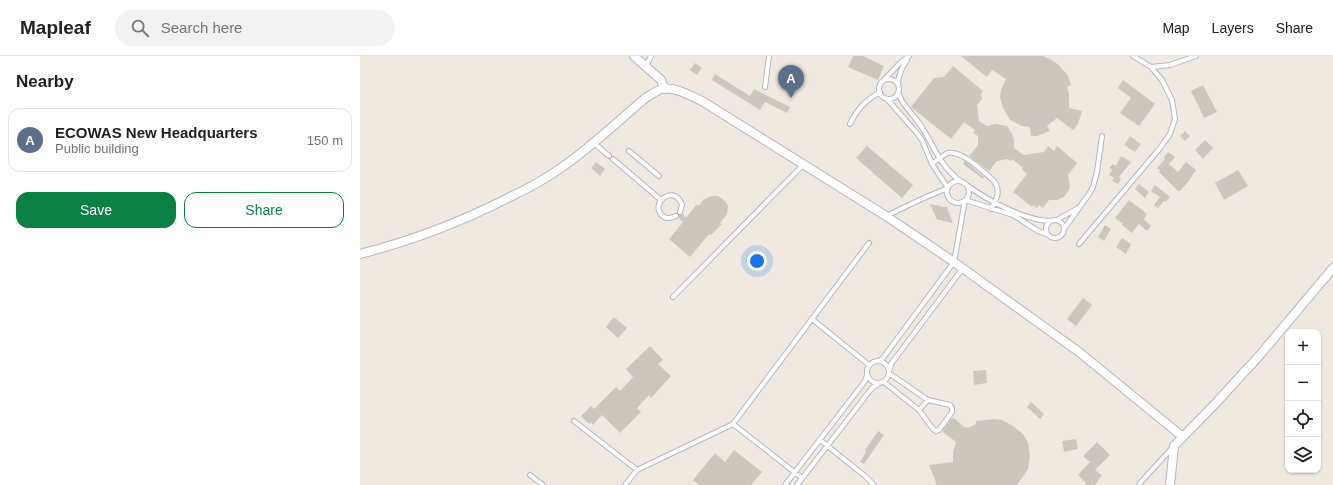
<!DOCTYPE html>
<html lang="en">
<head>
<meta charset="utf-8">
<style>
  :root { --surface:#fff; --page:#f2f2f2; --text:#202124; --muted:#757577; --line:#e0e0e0; --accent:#0b8043 }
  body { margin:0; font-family:Arial,sans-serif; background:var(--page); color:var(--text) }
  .controls { position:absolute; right:12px; bottom:12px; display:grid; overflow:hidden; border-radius:8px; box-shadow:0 1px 3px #0004 }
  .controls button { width:36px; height:36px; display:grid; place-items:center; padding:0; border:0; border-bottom:1px solid var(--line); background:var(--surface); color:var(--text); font:20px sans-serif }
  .you { position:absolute; left:397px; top:205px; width:14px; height:14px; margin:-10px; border:3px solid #fff; border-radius:50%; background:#1a73e8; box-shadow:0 0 0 6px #1a73e833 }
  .badge { display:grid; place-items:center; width:26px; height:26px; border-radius:50%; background:var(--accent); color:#fff; font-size:13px; font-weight:700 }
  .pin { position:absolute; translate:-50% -33px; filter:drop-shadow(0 1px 2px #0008) }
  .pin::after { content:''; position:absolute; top:21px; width:14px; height:12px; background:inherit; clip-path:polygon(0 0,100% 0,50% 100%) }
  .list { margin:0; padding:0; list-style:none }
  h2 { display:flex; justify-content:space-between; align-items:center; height:52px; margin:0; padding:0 16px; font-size:17px }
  h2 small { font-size:13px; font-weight:400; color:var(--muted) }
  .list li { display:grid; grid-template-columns:26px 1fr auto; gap:12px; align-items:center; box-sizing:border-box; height:64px; margin:0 8px 8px; padding:0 8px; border:1px solid var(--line); border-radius:12px }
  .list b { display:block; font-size:15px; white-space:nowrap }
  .list p { margin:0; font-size:13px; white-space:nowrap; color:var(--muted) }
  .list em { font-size:13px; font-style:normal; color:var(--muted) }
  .actions { display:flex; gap:8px; padding:12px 16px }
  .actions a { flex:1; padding:9px 0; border:1px solid var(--accent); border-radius:12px; text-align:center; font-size:14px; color:var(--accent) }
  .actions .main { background:var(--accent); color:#fff }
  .icon { flex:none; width:22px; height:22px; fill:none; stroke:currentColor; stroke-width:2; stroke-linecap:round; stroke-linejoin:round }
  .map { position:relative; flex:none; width:973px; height:429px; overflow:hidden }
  header { display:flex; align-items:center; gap:24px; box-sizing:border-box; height:56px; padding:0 20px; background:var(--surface); border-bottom:1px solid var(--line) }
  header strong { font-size:19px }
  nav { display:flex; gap:22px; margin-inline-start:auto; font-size:14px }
  .search { width:280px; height:36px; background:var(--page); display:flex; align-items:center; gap:10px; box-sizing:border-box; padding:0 14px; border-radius:22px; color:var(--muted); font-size:15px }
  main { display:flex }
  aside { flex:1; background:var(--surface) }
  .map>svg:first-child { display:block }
</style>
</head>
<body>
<header>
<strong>Mapleaf</strong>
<div class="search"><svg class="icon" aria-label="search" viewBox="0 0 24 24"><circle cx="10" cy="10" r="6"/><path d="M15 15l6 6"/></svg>Search here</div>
<nav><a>Map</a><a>Layers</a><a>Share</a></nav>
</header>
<main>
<aside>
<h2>Nearby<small></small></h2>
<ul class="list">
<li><span class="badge" style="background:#5c6f8a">A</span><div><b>ECOWAS New Headquarters</b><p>Public building</p></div><em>150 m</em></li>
</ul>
<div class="actions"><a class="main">Save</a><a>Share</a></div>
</aside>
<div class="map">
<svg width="973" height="429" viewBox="0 0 973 429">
  <rect width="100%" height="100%" fill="#efe9e1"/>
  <path fill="#cbc7bf" d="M493 0H503L524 10 518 24 488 11Z
    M601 0H683L690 3 699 9 708 20 711 29 707 31 709 38V52L722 55 718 68 713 74 697 62 687 70 690 75 677 80H671L670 71 662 70 650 64 643 52 640 41 641 34 646 23 632 14 627 21Z
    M335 7 342 12 337 19 330 14Z
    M593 10 623 35 621 38 622 43 617 49 619 65 627 70 636 68 647 70 652 78 654 84V92L663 99 684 96 688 90 694 95 697 90 717 107 708 119 710 130 709 134 704 141 697 144H689L683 152 679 149 677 152 673 149 672 151 653 136 667 118 662 113 663 112 652 103 651 105 647 103 637 105 629 115 609 100 618 89V80L613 77 615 74 604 66 591 83 551 51 574 22 584 21Z
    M355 18 390 40 394 33 430 51 427 57 405 46 400 54 352 24Z
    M763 24 795 48 779 70 760 57 771 42 758 32Z
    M843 29 857 56 844 62 831 35Z
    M825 75 830 80 825 85 820 80Z
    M770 80 781 88 775 96 764 89Z
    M845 84 853 92 843 103 835 94Z
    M507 90 553 129 542 142 496 102Z
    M808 96 815 101 809 108 818 116 826 106 836 114 828 126 820 135H818L799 116 800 114 797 112 805 103 804 101Z
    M761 100 771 106 759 121 761 123 758 128 752 125 754 122 749 119 752 114 749 112 753 108 756 110Z
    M605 105 624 121 623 123 603 108Z
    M236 106 245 113 240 120 231 112Z
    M878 114 888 130 864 144 855 127Z
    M779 128 789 136 785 142 775 133Z
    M795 129 810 141 806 146 804 145 798 152 794 149 800 141 791 135Z
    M351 140H358L365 145 368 150 367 158 360 167 362 168 351 179 349 178 330 201 309 183 323 166 319 162V159L323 158 326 162 337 148 339 150 343 144Z
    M769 144 787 158 784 163 791 170 787 175 779 168 772 177 762 169 763 168 755 162Z
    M570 148 581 150 583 151H587L593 167 583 165 581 164H577Z
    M745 169 751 173 744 185 738 181Z
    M762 182 771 188 766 198 756 191Z
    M723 242 732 249 716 270 707 263Z
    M254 261 267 272 258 282 246 271Z
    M290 290 303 304 298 308 311 320 291 342 289 339 277 352 281 356 260 377 242 359 233 369 231 366 229 368 221 360 231 350 234 353 256 331 260 335 273 321 266 313Z
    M626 314 627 327 614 329 613 315Z
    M671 346 684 358 680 363 667 351Z
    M594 362 604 371 608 372 616 368V365L635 363 642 364 653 370 663 378 668 387 670 400 668 413 657 429H577L569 409 593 406V396L596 386 583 376V374L591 363Z
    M518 375 524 379 504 408 500 406 506 396 505 394Z
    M716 383 718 393 704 396 702 385Z
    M737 386 750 399 735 414 742 419 735 429H725L726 427 718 419 730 406 724 401V399Z
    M374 394 402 416 391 429H339L333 424 355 397 365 406Z"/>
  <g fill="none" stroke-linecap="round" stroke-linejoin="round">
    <defs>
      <path id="service" d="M773 0 791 11 810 9 836 0
        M286 10 291 0
        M519 33a10 10 0 1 1 20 0a10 10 0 1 1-20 0Z
        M524 24 540 7 549 0
        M538 29C538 19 542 12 547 4
        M405 31 409 0
        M538 36C542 49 551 56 559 67 574 88 577 107 600 125
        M490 68C498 52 505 45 520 36
        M234 87 249 100
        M269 95 299 120
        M253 103 301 144
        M572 108C577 104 583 99 588 97 602 94 624 116 634 125 641 135 637 143 631 153
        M587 136a11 11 0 1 1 22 0a11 11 0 1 1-22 0Z
        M608 130C627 144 666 165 691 165
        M316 160C312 162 308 163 304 161 287 149 314 126 322 149L320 156
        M526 160 566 141 588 132 572 108 562 84 556 76 527 43
        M686 173a9 9 0 1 1 18 0a9 9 0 1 1-18 0Z
        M697 164 718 152
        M704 173 729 138 733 131 737 116 742 80
        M719 188 800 92 810 78 815 63 812 44 802 24 791 11
        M313 241 443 109
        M452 263 509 309
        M507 316a11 11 0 1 1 22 0a11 11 0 1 1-22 0Z
        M519 305 523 302 594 206 605 144 653 159 678 175 687 178
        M530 313 531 308 603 212
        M524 326 559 354 573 373 576 375 579 374 592 356V352L590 349 568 344 530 318
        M559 354 568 344
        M214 365 277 414
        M373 368 442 422
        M460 384 505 420 514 429
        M170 419 183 429
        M265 429 277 414 373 368 509 187
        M425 429 505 325 507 319
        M437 429 512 332 518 328
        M779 429 780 427 813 391"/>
      <path id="minor" d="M274 0 301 24 304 33
        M0 198C51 185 101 166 148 142 165 134 182 125 198 114 228 94 255 68 283 44 289 40 295 35 302 33 314 30 331 40 342 45L526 160 594 206 719 296 823 381
        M810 429 814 390 855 348 899 300 973 212"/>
    </defs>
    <use href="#service" stroke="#b4b7c1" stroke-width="6"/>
    <use href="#minor" stroke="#b4b7c1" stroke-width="10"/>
    <use href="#service" stroke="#fff" stroke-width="4"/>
    <use href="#minor" stroke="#fff" stroke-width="8"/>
  </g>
</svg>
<div class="controls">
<button>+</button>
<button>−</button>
<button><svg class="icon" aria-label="locate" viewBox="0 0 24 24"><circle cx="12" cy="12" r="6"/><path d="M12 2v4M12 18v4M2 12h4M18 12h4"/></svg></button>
<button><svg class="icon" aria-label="layers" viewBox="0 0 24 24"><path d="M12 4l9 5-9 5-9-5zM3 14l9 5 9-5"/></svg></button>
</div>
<div class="you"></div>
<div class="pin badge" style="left:431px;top:42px;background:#5c6f8a">A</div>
</div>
</main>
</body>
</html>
